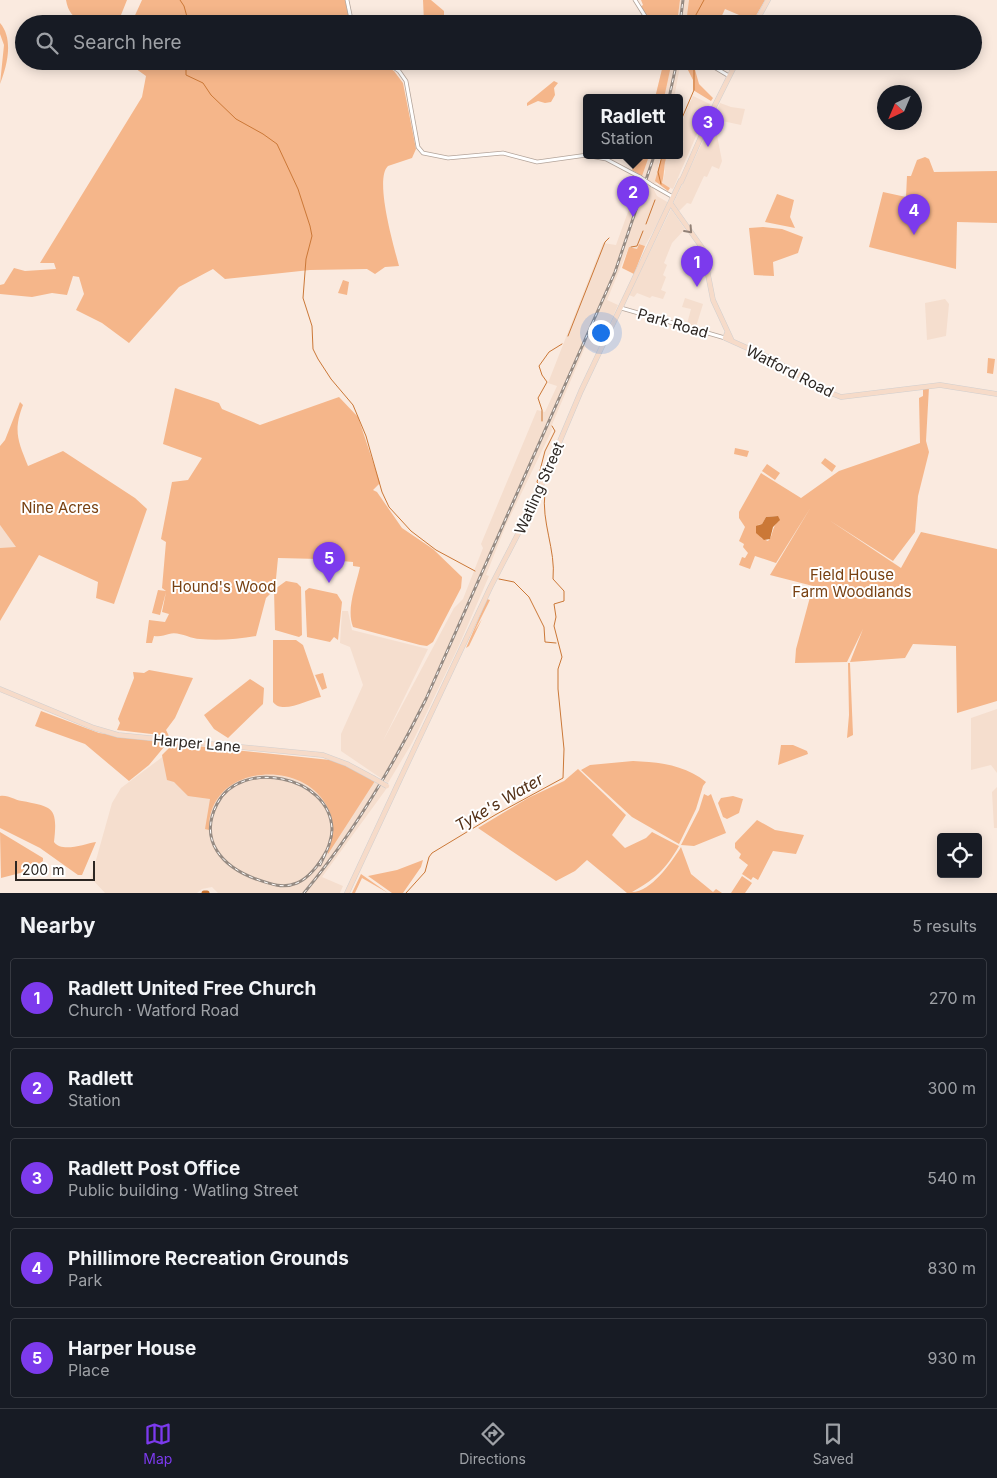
<!DOCTYPE html>
<html lang="en">
<head>
<meta charset="utf-8">
<style>
  :root { --surface:#171b24; --page:#242831; --text:#f1f3f6; --muted:#9ea1a6; --line:#363941; --accent:#7c3aed }
  body { margin:0; font-family:Inter,sans-serif; background:var(--page); color:var(--text) }
  .controls { position:absolute; right:15px; bottom:15px; display:grid; overflow:hidden; border-radius:5px; box-shadow:0 2px 12px #0003 }
  .controls button { width:45px; height:45px; display:grid; place-items:center; padding:0; border:0; border-bottom:1px solid var(--line); background:var(--surface); color:var(--text); font:25px sans-serif }
  .compass { position:absolute; left:877px; top:85px; width:45px; height:45px; border-radius:50%; background:var(--surface); box-shadow:0 2px 12px #0003; rotate:224deg }
  .scale { position:absolute; left:15px; bottom:12px; width:80px; box-sizing:border-box; padding-left:5px; border:2px solid #2d2723; border-top:0; font-size:14px; line-height:18px; white-space:nowrap; color:#2d2723; -webkit-text-stroke:4px #fff; paint-order:stroke }
  .you { position:absolute; left:600px; top:332px; width:18px; height:18px; margin:-12px; border:4px solid #fff; border-radius:50%; background:#1a73e8; box-shadow:0 0 0 8px #1a73e833 }
  .badge { display:grid; place-items:center; width:32px; height:32px; border-radius:50%; background:var(--accent); color:#fff; font-size:16px; font-weight:700 }
  .pin { position:absolute; translate:-50% -41px; filter:drop-shadow(0 1px 2px #0008) }
  .pin::after { content:''; position:absolute; top:26px; width:18px; height:15px; background:inherit; clip-path:polygon(0 0,100% 0,50% 100%) }
  .popup { position:absolute; left:583px; top:94px; width:100px; height:65px; box-sizing:border-box; display:grid; place-content:center; border-radius:5px; background:var(--surface); filter:drop-shadow(0 1px 4px #0005); font-size:16px; white-space:nowrap; color:var(--muted) }
  .popup b { font-size:19px; color:var(--text) }
  .popup::after { content:''; position:absolute; left:50%; top:100%; margin-left:-10px; border:10px solid transparent; border-top-color:var(--surface) }
  .list { margin:0; padding:0; list-style:none }
  h2 { display:flex; justify-content:space-between; align-items:center; height:65px; margin:0; padding:0 20px; font-size:21px }
  h2 small { font-size:16px; font-weight:400; color:var(--muted) }
  .list li { display:grid; grid-template-columns:32px 1fr auto; gap:15px; align-items:center; box-sizing:border-box; height:80px; margin:0 10px 10px; padding:0 10px; border:1px solid var(--line); border-radius:5px }
  .list b { display:block; font-size:19px; white-space:nowrap }
  .list p { margin:0; font-size:16px; white-space:nowrap; color:var(--muted) }
  .list em { font-size:16px; font-style:normal; color:var(--muted) }
  .icon { flex:none; width:28px; height:28px; fill:none; stroke:currentColor; stroke-width:2; stroke-linecap:round; stroke-linejoin:round }
  .map { position:relative; flex:none; width:997px; height:893px; overflow:hidden }
  .search { position:absolute; background:var(--surface); box-shadow:0 2px 12px #0003; left:15px; right:15px; top:15px; height:55px; display:flex; align-items:center; gap:12px; box-sizing:border-box; padding:0 18px; border-radius:28px; color:var(--muted); font-size:19px }
  .sheet { height:515px; background:var(--surface) }
  nav { display:flex; justify-content:space-around; align-items:center; box-sizing:border-box; height:70px; border-top:1px solid var(--line); background:var(--surface); font-size:14px; color:var(--muted) }
  nav a { display:grid; justify-items:center; gap:2px }
  nav .on { color:var(--accent) }
  .map>svg:first-child { display:block }
</style>
</head>
<body>
<div class="map">
<svg width="997" height="893" viewBox="0 0 997 893">
  <rect width="100%" height="100%" fill="#faeadf"/>
  <path fill="#f5dece" d="M680 0H694L690 24H677Z
    M664 61H681L674 98H655Z
    M693 96 710 104 673 189 662 184 665 172 663 165 667 156H679V143L684 142 679 139V128Z
    M720 103 731 107 745 109 741 125 713 119Z
    M711 124 715 125 722 161 719 169 712 166 707 177 704 176 691 204 687 203 678 212 673 204Z
    M639 156H661L658 165 659 183H653L632 170Z
    M640 179 652 186 657 196 669 203 645 246 639 244 637 249 629 247 607 300 618 305 597 353 585 347 551 427 552 430 506 525 486 575 489 576 457 650 412 743 388 783 341 751V734L363 685 350 647 340 643 342 611H348L352 630 428 649 383 741 454 608 463 599 483 548 481 544 537 410 545 412 557 386 548 383 603 243 616 245Z
    M671 209 685 229 672 243 664 263 667 265 663 275 666 277 661 290 666 292 663 299 652 296 650 298 637 293 634 297 629 295Z
    M699 246 705 261 700 260 699 262 693 260V256L688 252Z
    M685 298 703 304 696 327 687 324 691 309 682 307Z
    M945 299 949 304 946 336 927 340 925 303Z
    M0 525 17 547 0 589Z
    M997 709V773L991 765 971 770V718Z
    M177 746 365 777 387 788 322 877 343 886 340 893H218L212 887 202 889 197 893H105L91 878 112 803 121 788Z
    M997 787V828H994L992 792Z"/>
  <path fill="#f5b68a" fill-rule="evenodd" d="M66 0H127L121 15 112 24C91 24 70 25 66 0Z
    M142 0H345L350 24H131Z
    M423 0H431L444 11V15L436 24 424 22Z
    M641 0H680L677 24H652L640 7 643 5Z
    M689 0H765L753 21 725 9 718 24H686Z
    M0 23C14 39 7 66 0 84L4 45 0 34Z
    M125 61H379L394 71 403 83 416 149 412 158 388 166C374 179 394 247 399 266L385 267 375 274 367 269 310 270 225 279 213 269 179 287 129 343 102 323 76 310 84 294 79 277 73 276 67 295 52 293 32 297 0 294V285L4 284 14 268 25 271 56 269 54 263H40L142 97 146 76Z
    M664 61H672L664 98H655Z
    M681 61H696L694 66 699 84 713 98 711 101 693 90V80L686 66 680 68Z
    M554 81 558 83 554 88 555 95 551 102 545 103 538 101 527 106V103Z
    M639 156H649L642 176 632 170Z
    M662 156H667C663 165 665 173 662 183L670 188 668 191 655 181Z
    M925 157 929 159 934 172 997 171V223L957 222 956 269 869 247 883 192 906 197 907 176H911L917 160Z
    M777 194 794 200 790 217 795 228 765 222Z
    M763 227 782 229 803 237 798 253 773 262 774 276 754 275 749 228Z
    M639 244 645 246 634 274 622 268 629 247 637 249Z
    M343 280 349 282 347 295 338 293Z
    M988 358 995 359 993 374 987 373Z
    M929 387 926 441 929 452 918 496 915 532 893 561 829 520 901 568 921 532 997 549V701L957 713 956 646 913 644 905 658 850 662 863 629 847 662 795 663 796 649 813 586 770 575 811 507 776 563 755 556 750 569 739 565 742 557 745 558 748 553 743 547 744 544 739 541 745 527 739 518V512L761 473 801 498 839 471 920 443 919 398 923 396V388ZM777 516 779 521C771 527 774 535 768 541L761 538 758 525 762 524 766 517Z
    M175 388 219 403 222 409 260 425 339 397 358 417 380 483 373 490 377 492 402 528 433 549 462 577 461 588 433 642 427 646 420 645 353 627C346 609 356 586 360 567L353 566V562L319 559 278 558 275 589 286 581 297 583 301 587 302 635 299 637 275 630 274 590 266 598 256 636C238 639 218 641 200 639 190 639 179 631 169 634 164 635 161 637 154 636L152 643H146L149 620 165 622 169 614 162 612 166 592 160 615 152 613 158 590 166 591 162 588 166 542 161 539 172 482 188 480 202 458 163 444Z
    M20 402 23 405C13 431 18 441 28 466L63 451 135 498 147 509 114 604 96 598 98 582 39 555 0 621V548L16 547 0 525V446L5 440Z
    M735 448 749 451 747 457 734 454Z
    M825 458 836 466 832 472 821 463Z
    M767 464 780 473 775 480 762 471Z
    M309 588 337 594 342 602 338 640 334 637 330 642 307 637 305 591Z
    M487 599 490 600 474 632 482 619 469 646 466 648Z
    M273 640H296L303 645 321 697C309 699 282 715 273 702Z
    M848 663H850L853 735 847 738 849 715Z
    M149 670 193 678 175 718 166 730 169 736 117 730 120 723 118 719 134 678 133 672 144 673Z
    M323 673 327 688 322 690 315 675Z
    M250 679 264 688 263 704 228 738 214 729 204 715Z
    M41 711 99 733 160 742 164 747 149 765 129 781 85 744 35 726Z
    M178 744 330 760 344 764 375 781 328 854C327 850 330 845 331 840 335 827 332 814 325 803 297 757 207 767 209 830L205 829 210 799 188 796 174 782 167 780 162 755 172 745Z
    M781 745H793L807 751 808 754 778 765Z
    M633 761C659 762 685 765 706 782L703 786 696 809 679 844 632 817 581 770 590 765Z
    M578 769 626 815 612 835 625 848 646 838 652 832 679 846C666 869 654 880 632 892 651 892 671 863 681 847L691 874 713 892 716 889 722 893H627L587 860 575 871 556 881 478 828 528 798 564 781Z
    M704 794 708 796 711 794 726 833 694 846 681 845 699 810Z
    M0 796C10 795 13 800 22 801 53 807 58 807 54 842 62 853 84 844 96 842L82 875H78L40 848 0 828Z
    M733 796 743 799 739 813 727 819 723 817 718 803 721 798Z
    M757 820 775 830 804 835 796 854 773 851 758 880 753 877 751 880 742 874 748 865 739 858 741 854 735 848V843Z
    M0 832 43 858V861L28 871 1 878Z
    M423 860 421 867 403 893H392L368 876 397 870Z
    M361 874 388 893 362 878 355 893H352Z
    M742 876 752 883 745 893H731Z"/>
  <path fill="#cb7837" d="M778 516 780 520 773 527 770 539 764 540 756 533V526L762 524 766 517Z"/>
  <g fill="none" stroke-linecap="round" stroke-linejoin="round">
    <path stroke="#cb7837" stroke-width="1" d="M180 0 184 6 189 24
      M691 24 704 0
      M186 61V75L203 83 211 95 236 119 263 134 277 144 298 189 310 226 312 236 306 259 303 298 312 326 313 349 318 359 331 379 353 405 366 436 382 492 389 507 411 531 436 550 475 571
      M679 125 694 90V70L684 61
      M661 184 658 172 662 156
      M646 224 655 200
      M631 247 637 246 643 231
      M568 336 605 242 609 238
      M542 421V410L538 398 547 382 542 375 539 366 549 352 562 344
      M540 486 537 482 545 451 555 431 552 426
      M499 579 514 582 529 597 544 627 545 642 556 643
      M406 893 425 872 429 857 432 853 495 815 563 778 564 749 558 689V669L562 657 554 626 556 617 554 604 564 601V591L553 579C556 550 541 522 545 492L542 489"/>
    <path stroke="#cb7837" stroke-width="5" d="M204 893H207"/>
    <defs>
      <path id="minor" d="M347 0 352 24
        M635 0 650 24
        M385 61 399 71 406 81 418 147 423 153 448 158 503 153 537 162 587 155
        M704 61 729 76
        M590 156 606 159 640 177
        M652 185 673 197
        M621 308 725 338"/>
      <path id="major" d="M755 24 768 0
        M681 182 715 105 737 61
        M671 204 703 249 713 300 732 341
        M727 333 725 338 772 359 823 390 841 397 940 385 997 394
        M0 689 94 728 118 735 323 755 347 764 373 778
        M395 790 490 588 533 505 581 391 681 180
        M347 893 396 788"/>
    </defs>
    <use href="#minor" stroke="#b3a49a" stroke-width="4.5"/>
    <use href="#major" stroke="#d1cfcf" stroke-width="5.5"/>
    <use href="#minor" stroke="#fff" stroke-width="3"/>
    <use href="#major" stroke="#f6dbc9" stroke-width="4.5"/>
    <defs>
      <path id="rail" d="M680 24 683 0
        M669 98 677 61
        M320 865C325 854 332 842 332 829 330 775 240 758 217 804 198 841 223 867 256 879 270 884 283 889 297 883 311 877 320 863 327 850
        M304 893C353 834 392 768 426 699L615 272 654 156"/>
    </defs>
    <use href="#rail" stroke="#968b83" stroke-width="3"/>
    <use href="#rail" stroke="#fff" stroke-width="1" stroke-dasharray="4" stroke-linecap="butt"/>
    <defs>
      <path id="minor-bridge" d="M640 177 652 185"/>
      <path id="major-bridge" d="M373 778 387 786"/>
    </defs>
    <use href="#minor-bridge" stroke="#b3a49a" stroke-width="4.5" stroke-linecap="butt"/>
    <use href="#major-bridge" stroke="#d1cfcf" stroke-width="5.5" stroke-linecap="butt"/>
    <use href="#minor-bridge" stroke="#fff" stroke-width="3"/>
    <use href="#major-bridge" stroke="#f6dbc9" stroke-width="4.5"/>
  </g>
  <defs><path id="oneway-chevron" d="M-2-3.5L2.5 0L-2 3.5" fill="none" stroke-width="1.6" stroke-linecap="round" stroke-linejoin="round" transform="scale(1.25)"/></defs>
  <use stroke="#928176" href="#oneway-chevron" transform="translate(689 230) rotate(48)"/>
  <g text-anchor="middle" dominant-baseline="central" stroke-width="4" stroke-linejoin="round" paint-order="stroke">
    <g font-size="15" fill="#2d2723" stroke="#fff">
      <text transform="translate(673 323) rotate(16)">Park Road</text>
      <text transform="translate(790 371) rotate(27)">Watford Road</text>
      <text transform="translate(539 488) rotate(-66)">Watling Street</text>
      <text transform="translate(197 743) rotate(5)">Harper Lane</text>
    </g>
    <g font-size="15" fill="#784112" stroke="#fff">
      <text x="60" y="507">Nine Acres</text>
      <text x="852" y="574">Field House<tspan x="852" dy="17">Farm Woodlands</tspan></text>
      <text x="224" y="586">Hound's Wood</text>
    </g>
    <g font-size="16" font-style="italic" fill="#543117" stroke="#fff">
      <text transform="translate(499 802) rotate(-30)">Tyke's Water</text>
    </g>
  </g>
</svg>
<div class="controls">
<button><svg class="icon" aria-label="locate" viewBox="0 0 24 24"><circle cx="12" cy="12" r="6"/><path d="M12 2v4M12 18v4M2 12h4M18 12h4"/></svg></button>
</div>
<svg class="compass" viewBox="-18 -18 36 36"><path d="M0-13l5 13h-10z" fill="#e53935"/><path d="M0 13l5-13h-10z" fill="#9ea1a6"/></svg>
<div class="scale">200 m</div>
<div class="you"></div>
<div class="pin badge" style="left:697px;top:287px">1</div>
<div class="pin badge" style="left:633px;top:217px">2</div>
<div class="popup"><b>Radlett</b>Station</div>
<div class="pin badge" style="left:708px;top:147px">3</div>
<div class="pin badge" style="left:914px;top:235px">4</div>
<div class="pin badge" style="left:329px;top:583px">5</div>
<div class="search"><svg class="icon" aria-label="search" viewBox="0 0 24 24"><circle cx="10" cy="10" r="6"/><path d="M15 15l6 6"/></svg>Search here</div>
</div>
<section class="sheet">
<h2>Nearby<small>5 results</small></h2>
<ul class="list">
<li><span class="badge">1</span><div><b>Radlett United Free Church</b><p>Church · Watford Road</p></div><em>270 m</em></li>
<li><span class="badge">2</span><div><b>Radlett</b><p>Station</p></div><em>300 m</em></li>
<li><span class="badge">3</span><div><b>Radlett Post Office</b><p>Public building · Watling Street</p></div><em>540 m</em></li>
<li><span class="badge">4</span><div><b>Phillimore Recreation Grounds</b><p>Park</p></div><em>830 m</em></li>
<li><span class="badge">5</span><div><b>Harper House</b><p>Place</p></div><em>930 m</em></li>
</ul>
</section>
<nav>
<a class="on"><svg class="icon" aria-label="map" viewBox="0 0 24 24"><path d="M3 6l6-2 6 2 6-2v14l-6 2-6-2-6 2zM9 4v14M15 6v14"/></svg>Map</a>
<a><svg class="icon" aria-label="directions" viewBox="0 0 24 24"><path d="M12 3l9 9-9 9-9-9zM9 14v-3h6M13 9l2 2-2 2"/></svg>Directions</a>
<a><svg class="icon" aria-label="saved" viewBox="0 0 24 24"><path d="M7 4h10v16l-5-4-5 4z"/></svg>Saved</a>
</nav>
</body>
</html>
